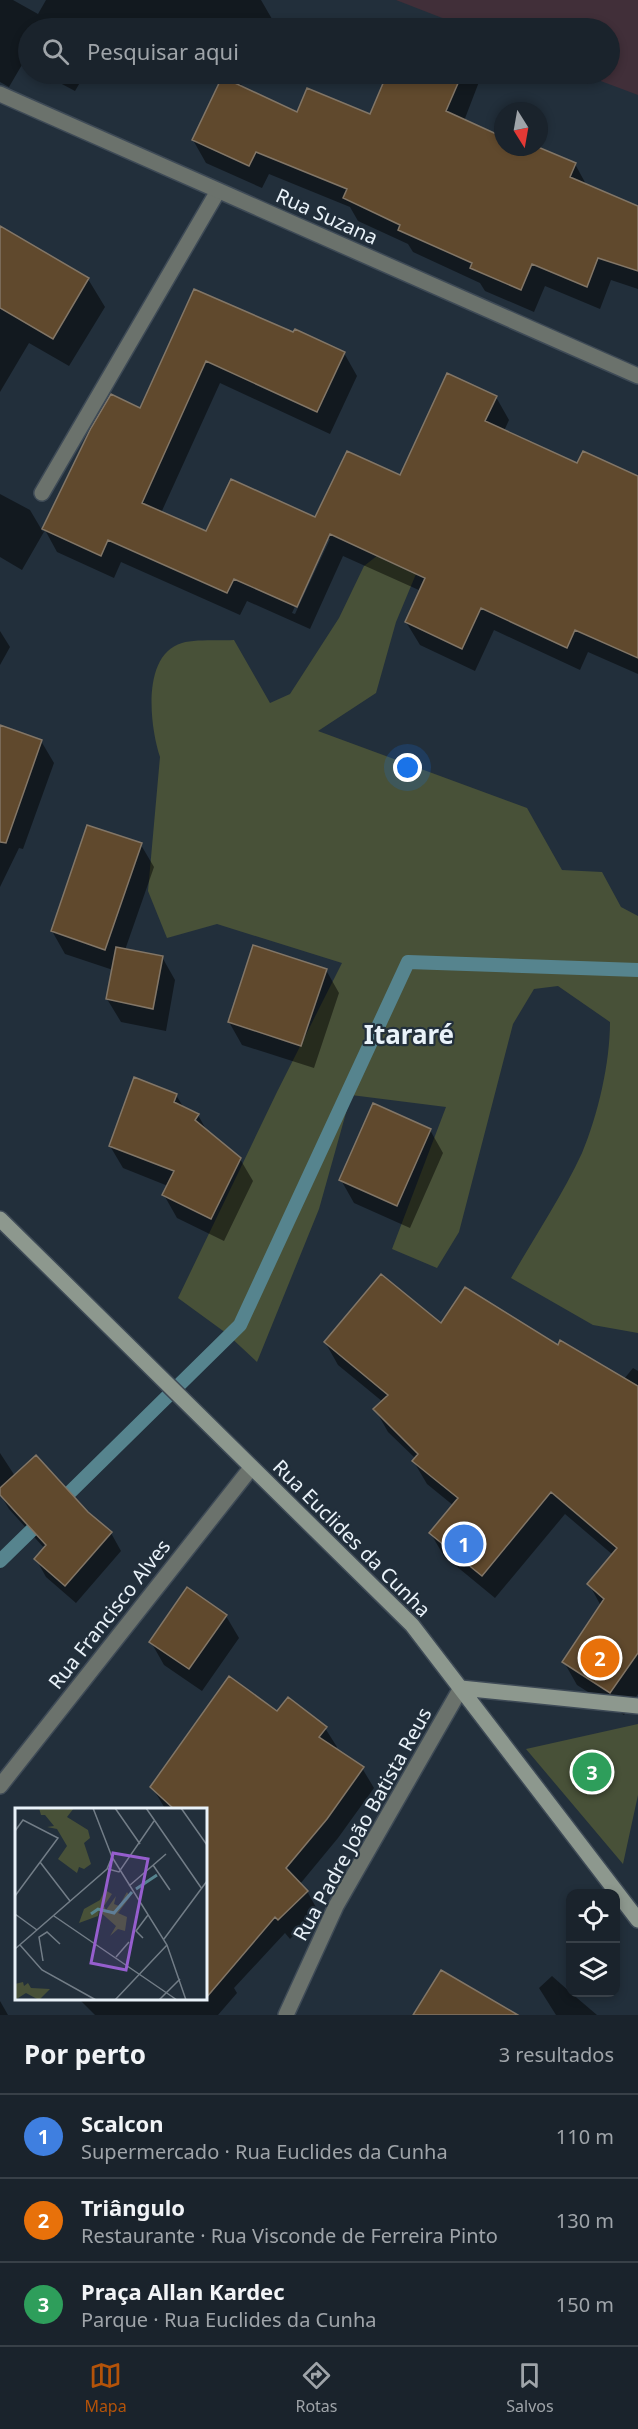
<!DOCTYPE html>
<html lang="pt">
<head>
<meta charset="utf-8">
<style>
  :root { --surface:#1a232c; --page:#232b34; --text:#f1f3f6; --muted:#9fa4a9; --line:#384048; --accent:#b45309 }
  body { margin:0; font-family:"Noto Sans",sans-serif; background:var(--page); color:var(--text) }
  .controls { position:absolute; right:18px; bottom:18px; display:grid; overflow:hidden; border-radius:12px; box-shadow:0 3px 9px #0003 }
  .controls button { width:54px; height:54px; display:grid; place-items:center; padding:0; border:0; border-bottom:2px solid var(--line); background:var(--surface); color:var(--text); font:30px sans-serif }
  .compass { position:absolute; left:494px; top:102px; width:54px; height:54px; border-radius:50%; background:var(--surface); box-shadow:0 3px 9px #0003; rotate:169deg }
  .you { position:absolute; left:408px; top:768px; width:21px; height:21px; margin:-15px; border:4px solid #fff; border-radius:50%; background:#1a73e8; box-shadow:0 0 0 9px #1a73e833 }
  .badge { display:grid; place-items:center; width:39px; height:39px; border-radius:50%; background:var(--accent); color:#fff; font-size:20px; font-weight:700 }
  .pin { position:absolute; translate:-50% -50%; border:3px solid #fff; box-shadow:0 2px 6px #0006 }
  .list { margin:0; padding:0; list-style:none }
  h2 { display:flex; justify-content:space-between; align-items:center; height:78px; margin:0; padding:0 24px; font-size:26px }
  h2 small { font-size:20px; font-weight:400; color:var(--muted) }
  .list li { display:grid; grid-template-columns:39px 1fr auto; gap:18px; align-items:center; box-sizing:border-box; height:84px; padding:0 24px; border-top:2px solid var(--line) }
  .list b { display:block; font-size:22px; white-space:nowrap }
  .list p { margin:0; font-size:20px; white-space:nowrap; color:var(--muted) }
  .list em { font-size:20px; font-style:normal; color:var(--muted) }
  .icon { flex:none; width:33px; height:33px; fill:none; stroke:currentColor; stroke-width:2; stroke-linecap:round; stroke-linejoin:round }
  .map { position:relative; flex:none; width:638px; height:2015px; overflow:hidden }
  .search { position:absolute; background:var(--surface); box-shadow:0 3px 9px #0003; left:18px; right:18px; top:18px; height:66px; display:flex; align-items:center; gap:15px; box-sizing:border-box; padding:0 21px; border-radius:33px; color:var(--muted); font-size:22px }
  .sheet { height:330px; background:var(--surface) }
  nav { display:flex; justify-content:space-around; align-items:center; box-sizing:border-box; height:84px; border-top:2px solid var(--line); background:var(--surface); font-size:16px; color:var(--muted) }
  nav a { display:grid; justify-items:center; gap:3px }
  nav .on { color:var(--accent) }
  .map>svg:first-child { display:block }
</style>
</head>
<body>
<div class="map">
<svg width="638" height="2015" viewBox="0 0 638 2015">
  <rect width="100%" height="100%" fill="#222f3b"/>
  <path fill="#412f39" d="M396 0H638V95L582 74H610V28H468Z"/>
  <path fill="#485138" d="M387 548 416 574 396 622 376 693 318 731 527 808 562 870 602 872 621 907 638 916V1333L593 1325 511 1278C534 1238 563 1194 582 1153 598 1115 610 1063 610 1022L558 986 534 989 513 1024 459 1232 437 1268 392 1249 446 1107 351 1095 319 1209 257 1362 226 1333 178 1298 277 1092 342 963 217 924 167 938 148 891 160 757C150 727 141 655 182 643 195 639 219 641 234 640L270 703 290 694 339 618 364 566Z
    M638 1724V1795L623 1864 526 1749Z"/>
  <path fill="#0007" fill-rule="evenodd" d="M0 0H13L38 14 46 0H261L272 19 268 28H128L114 21 110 28H28V66L23 63 9 87 0 82Z
    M43 74H85L75 91Z
    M212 74H247L240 87 298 114 370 116 389 74H482L464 121 503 138V147H534L575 164 587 186 638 207V289L611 280 600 309 545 286 534 312 485 291 480 283 413 252 408 244 358 221 350 207 269 174 262 188 206 163 193 140 223 78Z
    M0 228 88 279 105 307 69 366 29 343 0 392Z
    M195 291 294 334 344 353 357 376 330 434 220 383 161 513 207 533 316 519 401 477 496 397 509 420 504 431 578 465 638 479V674L588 652 580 670 494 630 475 671 420 645 406 622 421 591 343 556 310 629 247 601 240 615 121 562 114 578 57 552 45 530 22 570 0 557V494L30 510 43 532 93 429 140 410ZM326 539H330L295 614 292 613Z
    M0 631 10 647 0 665Z
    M0 727 41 741 54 763 23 849 19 848 0 887Z
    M141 845 154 867 125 950 162 957 175 980 166 1031 121 1022 107 999 113 970 65 954 52 931Z
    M326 970 339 993 314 1068 242 1045 229 1022Z
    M176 1095 184 1108 198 1115 208 1133 240 1159 253 1181 224 1241 177 1218 164 1195 168 1186 123 1168 110 1146Z
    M430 1130 443 1153 410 1228 354 1203 341 1180Z
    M441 1326 558 1347 624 1379 633 1368 638 1371V1694L624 1715 577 1685 564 1662 601 1606 589 1584 613 1555 565 1514 495 1598 444 1556 431 1534 454 1506 427 1484 414 1462 416 1459 388 1432 375 1409 383 1402 338 1365 325 1342Z
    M0 1453 15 1476 87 1513 111 1533 121 1551 76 1603 46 1577 36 1559 45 1549 9 1509 0 1494Z
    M226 1616 239 1638 202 1691 164 1665 151 1642Z
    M278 1713 325 1728 337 1747 335 1749 362 1768 374 1788 338 1838 300 1884 307 1891 318 1911 290 1939 285 1933 234 1988 237 1993 218 2015H95L78 1998H206V1810H166L152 1787Z
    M552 1976 570 1992 597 2015H556L539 1988Z
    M0 2001 8 2015H0Z"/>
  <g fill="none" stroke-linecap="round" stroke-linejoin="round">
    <path stroke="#56848e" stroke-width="14" d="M57 1505 240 1325 408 962 638 970
      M0 1561 43 1519"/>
  </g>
  <path fill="#60492d" stroke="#827667" stroke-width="1.5" d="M387 74H462L446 111 503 137V147H538L576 163 570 177 638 206V271L598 258 587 287 532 264 521 290 470 268 472 263 398 230 400 225 343 198 347 189 256 152 249 166 192 140 222 77 297 112 307 88 370 114Z
    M0 226 89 278 53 339 0 308Z
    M194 289 293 332 295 329 345 352 317 412 206 361 142 503 206 531 231 479 315 517 347 451 400 475 447 373 497 396 485 421 577 463 583 451 638 476V658L575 630 567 648 481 608 462 649 405 622 425 578 330 534 297 607 234 579 227 593 108 540 101 556 42 529 91 428 111 394 140 408Z
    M0 725 42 740 6 843 0 842Z
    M87 825 142 843 105 950 51 931Z
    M253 945 327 969 301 1046 228 1022Z
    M116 947 163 956 153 1009 106 999Z
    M134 1077 177 1094 174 1102 199 1114 195 1120 241 1158 211 1219 162 1195 174 1171 109 1146Z
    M373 1103 431 1129 397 1206 339 1180Z
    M381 1274 441 1323 465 1287 558 1345 560 1340 638 1386V1653L610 1693 562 1662 604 1599 587 1584 617 1548 551 1492 482 1576 429 1533 458 1498 412 1461 418 1454 373 1409 388 1395 324 1342Z
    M36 1455 88 1512 112 1532 65 1586 34 1559 46 1545 0 1495V1488Z
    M187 1587 227 1615 189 1669 149 1642Z
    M229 1676 277 1711 288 1697 327 1727 319 1737 364 1767 327 1819 286 1868 308 1891 278 1920 275 1917 206 1998V1809H174L150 1787Z
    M441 1970 518 2015H413Z"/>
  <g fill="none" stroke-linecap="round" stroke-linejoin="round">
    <defs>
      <path id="lane" d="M42 493 218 191"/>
      <path id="street" d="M0 94 638 376
        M0 1786 251 1468
        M286 2015 336 1906 461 1688"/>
      <path id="secondary" d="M0 1219 412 1625 638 1920
        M461 1688 638 1706"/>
    </defs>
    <use href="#lane" stroke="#3e4a56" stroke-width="18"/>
    <use href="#street" stroke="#3e4a56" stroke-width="18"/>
    <use href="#secondary" stroke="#3e4a56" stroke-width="18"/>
    <use href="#lane" stroke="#6b726c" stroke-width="15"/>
    <use href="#street" stroke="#6b726c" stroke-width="15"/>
    <use href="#secondary" stroke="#8d988e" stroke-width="15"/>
  </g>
  <g text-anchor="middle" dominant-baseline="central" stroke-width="4.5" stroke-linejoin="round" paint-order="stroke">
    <g font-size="20" fill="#e9f2f9" stroke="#222f3b">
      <text transform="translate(327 216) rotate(24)">Rua Suzana</text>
      <text transform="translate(352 1538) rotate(45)">Rua Euclides da Cunha</text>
      <text transform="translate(109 1614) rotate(-52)">Rua Francisco Alves</text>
      <text transform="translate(362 1824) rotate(-61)">Rua Padre João Batista Reus</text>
    </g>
    <g font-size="26" font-weight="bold" fill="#e9f2f9" stroke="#222f3b">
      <text x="409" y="1034">Itararé</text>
    </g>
  </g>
  <g transform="translate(15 1808)">
    <rect width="192" height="192" fill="#222f3b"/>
    <path d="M24 0H59L52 9 73 22 75 30 69 35 76 56 69 61 64 59 62 65 43 51 52 38 42 21 32 19 39 18 30 7H26ZM90 82 97 86 89 98 91 102 101 88 99 96 104 98 112 84 115 89 103 105 112 109 110 123 103 121 95 128 101 118 84 103 83 108 64 115 69 101 85 92ZM8 174 9 178 13 175 16 180 35 181 24 192 11 185 0 192V176Z" fill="#485138"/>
    <path fill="none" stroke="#56848e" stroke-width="3" d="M121 81 142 67M76 106 83 101 99 105 117 84"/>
    <path fill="none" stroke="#727d87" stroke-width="1.5" d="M100 0 125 36M131 0 187 81M166 0 192 37M0 23 8 12 43 30 0 88M97 49 152 137 171 192M25 54 55 93M138 57 155 82M93 61 104 64 139 13M114 78 151 46M0 106 22 122M39 108 162 192M128 130 121 123 133 107M149 131 192 73M5 137 27 162 81 192M0 141 92 61 97 49 78 0M101 149 114 134M28 153 24 129 32 124 45 136M100 192 152 137M144 192 165 171"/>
    <path fill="#965ece" fill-opacity="0.15" stroke="#965ece" stroke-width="3" d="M98 45 133 51 111 162 76 155Z"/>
    <rect width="192" height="192" fill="none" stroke="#e9f2f9" stroke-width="3"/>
  </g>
</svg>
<div class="controls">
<button><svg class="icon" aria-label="locate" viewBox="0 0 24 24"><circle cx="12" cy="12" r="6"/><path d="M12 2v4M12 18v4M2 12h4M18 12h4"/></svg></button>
<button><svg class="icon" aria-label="layers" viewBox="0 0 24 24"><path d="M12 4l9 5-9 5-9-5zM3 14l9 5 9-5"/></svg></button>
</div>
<svg class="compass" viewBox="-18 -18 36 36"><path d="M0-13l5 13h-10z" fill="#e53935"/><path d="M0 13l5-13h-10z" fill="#9fa4a9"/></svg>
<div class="you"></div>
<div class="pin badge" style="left:464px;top:1544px;background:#3f7fe0">1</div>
<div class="pin badge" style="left:600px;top:1658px;background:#e8710a">2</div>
<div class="pin badge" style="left:592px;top:1772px;background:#2e9e5b">3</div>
<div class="search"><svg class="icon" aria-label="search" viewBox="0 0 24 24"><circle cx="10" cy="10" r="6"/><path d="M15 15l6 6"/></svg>Pesquisar aqui</div>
</div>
<section class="sheet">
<h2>Por perto<small>3 resultados</small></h2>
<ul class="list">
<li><span class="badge" style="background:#3f7fe0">1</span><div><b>Scalcon</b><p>Supermercado · Rua Euclides da Cunha</p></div><em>110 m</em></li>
<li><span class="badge" style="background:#e8710a">2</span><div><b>Triângulo</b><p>Restaurante · Rua Visconde de Ferreira Pinto</p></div><em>130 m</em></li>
<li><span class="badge" style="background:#2e9e5b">3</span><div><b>Praça Allan Kardec</b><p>Parque · Rua Euclides da Cunha</p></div><em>150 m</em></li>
</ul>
</section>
<nav>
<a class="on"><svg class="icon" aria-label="map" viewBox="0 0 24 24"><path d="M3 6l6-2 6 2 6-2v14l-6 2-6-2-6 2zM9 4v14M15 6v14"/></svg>Mapa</a>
<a><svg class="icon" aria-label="directions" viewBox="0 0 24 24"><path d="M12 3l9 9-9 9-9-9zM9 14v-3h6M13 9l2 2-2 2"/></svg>Rotas</a>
<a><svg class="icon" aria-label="saved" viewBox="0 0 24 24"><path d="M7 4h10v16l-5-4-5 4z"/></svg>Salvos</a>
</nav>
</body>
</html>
